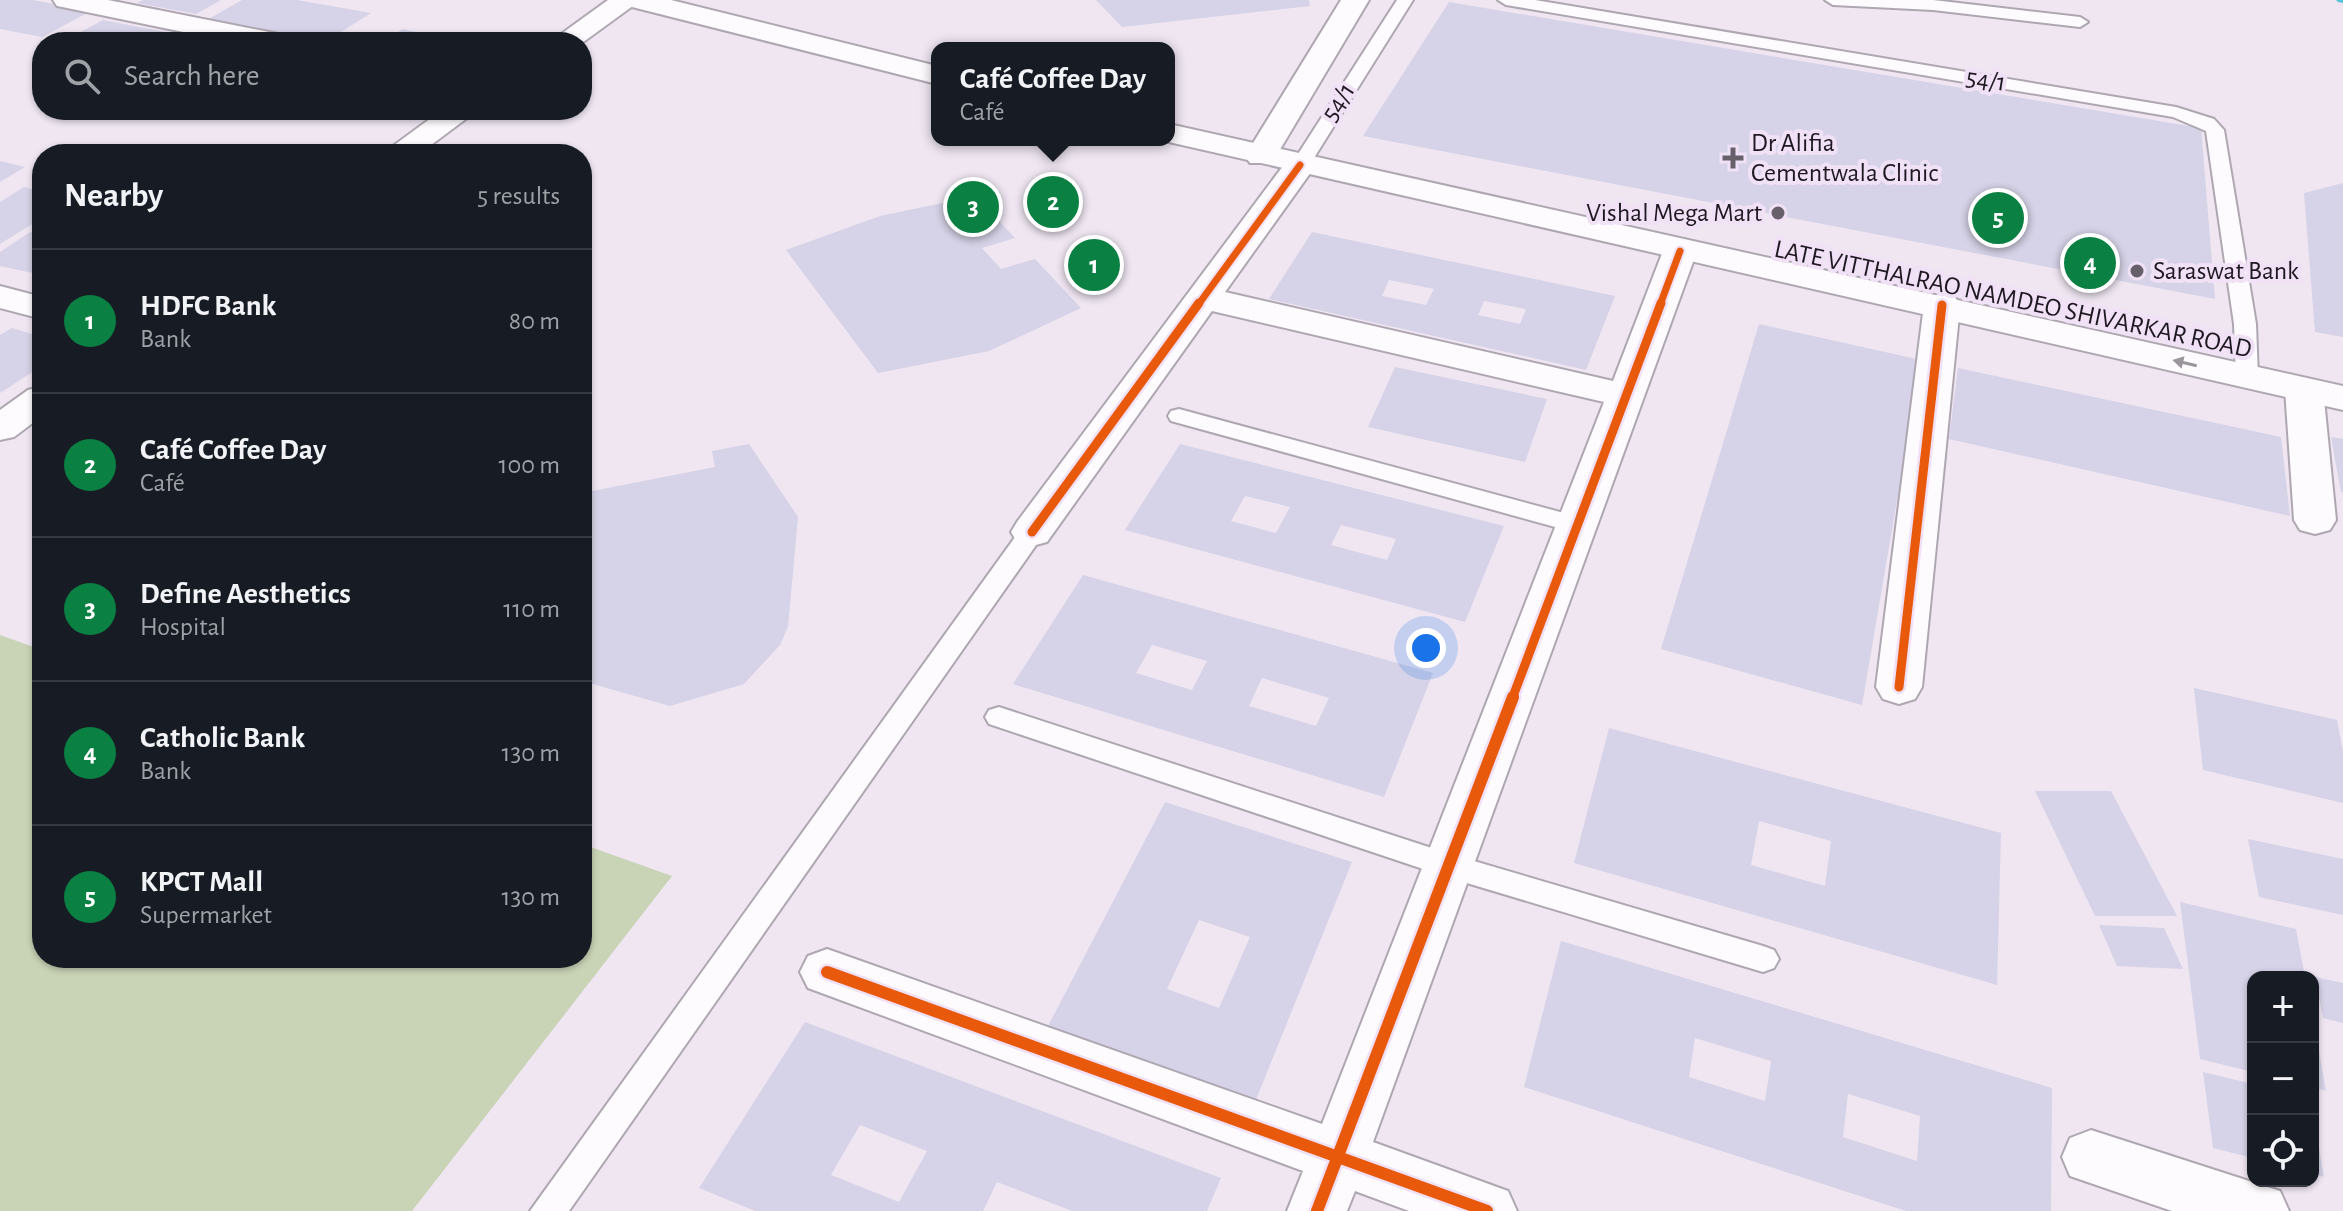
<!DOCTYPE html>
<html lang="en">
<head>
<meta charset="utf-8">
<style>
  :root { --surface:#171b24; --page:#242831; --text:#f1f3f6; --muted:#9ea1a6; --line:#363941; --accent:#0b8043 }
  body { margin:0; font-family:"Alegreya Sans",sans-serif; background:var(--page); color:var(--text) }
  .controls { position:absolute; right:24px; bottom:24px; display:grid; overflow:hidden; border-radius:16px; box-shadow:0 2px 6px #0004 }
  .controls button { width:72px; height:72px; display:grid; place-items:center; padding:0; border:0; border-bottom:2px solid var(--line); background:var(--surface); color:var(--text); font:40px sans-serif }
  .you { position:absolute; left:1426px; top:648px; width:28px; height:28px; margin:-20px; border:6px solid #fff; border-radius:50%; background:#1a73e8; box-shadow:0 0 0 12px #1a73e833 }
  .badge { display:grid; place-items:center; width:52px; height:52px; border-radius:50%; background:var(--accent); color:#fff; font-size:26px; font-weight:700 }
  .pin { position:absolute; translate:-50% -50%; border:4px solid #fff; box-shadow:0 2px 8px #0006 }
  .popup { position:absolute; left:931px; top:42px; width:244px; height:104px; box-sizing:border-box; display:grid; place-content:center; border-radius:16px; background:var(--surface); filter:drop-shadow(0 2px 6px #0005); font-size:26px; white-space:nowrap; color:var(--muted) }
  .popup b { font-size:30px; color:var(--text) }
  .popup::after { content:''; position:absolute; left:50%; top:100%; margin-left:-16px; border:16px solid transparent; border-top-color:var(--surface) }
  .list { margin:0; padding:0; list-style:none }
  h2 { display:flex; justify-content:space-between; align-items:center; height:104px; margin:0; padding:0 32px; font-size:34px }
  h2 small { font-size:26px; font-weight:400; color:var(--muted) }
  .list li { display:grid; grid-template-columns:52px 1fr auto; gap:24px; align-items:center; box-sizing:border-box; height:144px; padding:0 32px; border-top:2px solid var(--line) }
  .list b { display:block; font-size:30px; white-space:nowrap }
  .list p { margin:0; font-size:26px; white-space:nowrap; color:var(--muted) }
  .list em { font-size:26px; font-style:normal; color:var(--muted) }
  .icon { flex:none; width:44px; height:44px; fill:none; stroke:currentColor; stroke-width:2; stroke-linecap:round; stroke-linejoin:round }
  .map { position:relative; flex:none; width:2343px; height:1211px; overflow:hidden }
  .search { position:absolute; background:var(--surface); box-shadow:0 2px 6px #0004; left:32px; top:32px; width:560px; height:88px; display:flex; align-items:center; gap:20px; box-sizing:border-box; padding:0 28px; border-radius:32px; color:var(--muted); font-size:30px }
  .panel { position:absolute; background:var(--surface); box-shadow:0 2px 6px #0004; left:32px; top:144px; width:560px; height:824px; border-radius:32px }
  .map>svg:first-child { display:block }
</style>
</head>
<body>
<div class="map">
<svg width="2343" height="1211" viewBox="0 0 2343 1211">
  <rect width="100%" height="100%" fill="#efe6f2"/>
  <path fill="#c9d3b5" d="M0 635 42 650V958H582V844L672 876 412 1211H0Z"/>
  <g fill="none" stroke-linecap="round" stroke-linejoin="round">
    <path fill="#56c2d9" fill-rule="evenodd" d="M2336 0H2343V3L2338 2Z"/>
  </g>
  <path fill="#d6d2e7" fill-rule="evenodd" d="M0 0H33L91 11 42 37 0 29Z
    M143 0H221L196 14 137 3Z
    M242 0H297L371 13 327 41 207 20Z
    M1096 0H1309L1310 6 1122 27Z
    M1449 2 2201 128 2215 299 1363 136Z
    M103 20 213 41V42H62Z
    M403 29 454 41V42H381Z
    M0 161 25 167 0 182Z
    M2343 183V337L2315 332 2304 193Z
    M24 187 42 192V218L0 244V202Z
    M976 196 1015 238 982 248 1001 269 1035 259 1081 308 989 351 878 373 786 250 880 216Z
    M30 232 42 235V275L0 266V252Z
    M1312 232 1615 296 1586 370 1269 299ZM1389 280 1434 289 1426 305 1382 296ZM1484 301 1526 309 1520 324 1478 315Z
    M1759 324 1921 360 1862 705 1661 649Z
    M12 328 42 337V366L0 393V335Z
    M1395 367 1547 399 1525 462 1368 427Z
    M1958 368 2281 437 2290 516 1949 439Z
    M2331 437 2343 439V492H2341Z
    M749 444 798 517 788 627 780 645 744 684 670 706 582 681V493L715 467 712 451Z
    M1180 444 1504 526 1465 622 1125 530ZM1245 496 1290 507 1276 533 1231 521ZM1341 525 1396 539 1387 560 1331 545Z
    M1083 575 1433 673 1384 797 1013 684ZM1152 645 1207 661 1192 690 1136 673ZM1262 678 1329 698 1316 726 1249 706Z
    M2194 688 2337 720 2343 752V803L2203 770Z
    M1609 728 2001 833 1997 985 1574 863ZM1759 821 1831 841 1825 886 1751 865Z
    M2035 791H2111L2177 916H2095Z
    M1165 802 1352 862 1255 1102 1047 1028ZM1199 920 1250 937 1219 1008 1167 989Z
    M2248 839 2343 859V915L2259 897Z
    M2180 902 2296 929 2305 977H2253V1072L2200 1059Z
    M2099 925 2164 928 2183 969 2117 966Z
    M1561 941 2052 1088 2051 1211H1906L1524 1087ZM1695 1038 1771 1061 1765 1101 1689 1077ZM1848 1094 1920 1116 1917 1161 1843 1137Z
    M2315 977 2343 983V1023L2323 1018Z
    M805 1022 1221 1178 1207 1211H1072L997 1182 983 1211H755L699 1188ZM860 1125 927 1151 899 1202 831 1175Z
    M2313 1028H2315L2326 1091 2313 1087Z
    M2203 1072 2253 1084V1158L2213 1148Z
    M2315 1124 2324 1177 2313 1174Z"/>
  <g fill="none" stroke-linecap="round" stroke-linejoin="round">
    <defs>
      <path id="service" d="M1397 0H1413L1307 169H1293L1291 165Z
        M1498 0H1535L2176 107 2214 119 2224 130 2256 324 2258 378 2247 385 2236 378 2234 324 2206 131 2173 117 1506 5Z
        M1825 0H1933L2080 17 2088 22 2080 27 1933 10 1833 5Z
        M1179 409 1586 519 1589 525 1586 531 1577 533 1171 421 1168 416 1171 411Z
        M1032 524 1041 526 1044 532 1041 538 569 1211H530L1023 526Z
        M999 707 1450 854 1763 946 1774 950 1779 959 1774 968 1763 972 1450 878 989 724 985 717 989 710Z"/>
      <path id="minor" d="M53 0H108L274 33 284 36 288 42H232L67 8 57 6Z
        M608 0H641L582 43 550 42Z
        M1341 0H1369L1272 163H1250L1245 156Z
        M442 110H478L419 154H382Z
        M1300 155 1311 158 1316 165 1225 292 1613 381 1663 251 1668 244 1680 241 1692 244 1697 251 1373 1142 1508 1191 1517 1211H1409L1355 1191 1347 1211H1287L1303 1171 808 988 800 972 808 956 827 949 1322 1124 1604 402 1212 311 1047 542 1032 546 1017 542 1011 532 1017 522 1289 158Z
        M0 286 42 297V319L0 308Z
        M1942 294 1955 297 1960 305 1922 687 1915 699 1899 704 1883 699 1876 687 1924 305 1929 297Z
        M2304 378 2317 381 2323 389 2336 520 2330 530 2315 534 2300 530 2294 520 2285 389 2291 381Z
        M42 386V416L14 437 0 440V410L28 390Z
        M2091 1130 2280 1191 2289 1211H2172L2070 1176 2062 1157 2070 1138Z"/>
      <path id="secondary" d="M624 0H671L937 66V84L628 6Z
        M1169 124 2343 386V410L1160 140H1169Z"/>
    </defs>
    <use href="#service" stroke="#aea7b1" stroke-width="4"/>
    <use href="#minor" stroke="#aea7b1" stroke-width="4"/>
    <use href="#secondary" stroke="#aea7b1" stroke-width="4"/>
    <use href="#service" fill="#fdfbfd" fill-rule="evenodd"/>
    <use href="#minor" fill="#fdfbfd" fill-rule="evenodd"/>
    <use href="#secondary" fill="#fdfbfd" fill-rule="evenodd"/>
    <defs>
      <path id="cycleway-far2" d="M1198 305 1300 165
        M1660 305 1680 251"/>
      <path id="cycleway-far1" d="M1032 532 1199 303
        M1899 687 1942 305
        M1512 699 1661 303"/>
      <path id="cycleway" d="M827 972 1487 1211
        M1317 1211 1513 697"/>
    </defs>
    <use href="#cycleway-far2" stroke="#f1e1f7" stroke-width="11"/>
    <use href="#cycleway-far1" stroke="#f1e1f7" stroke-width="14"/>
    <use href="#cycleway" stroke="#f1e1f7" stroke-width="17"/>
    <use href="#cycleway-far2" stroke="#e8590c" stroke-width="7"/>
    <use href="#cycleway-far1" stroke="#e8590c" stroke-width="9"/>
    <use href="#cycleway" stroke="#e8590c" stroke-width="12"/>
  </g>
  <defs><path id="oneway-solid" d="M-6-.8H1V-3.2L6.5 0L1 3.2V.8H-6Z" transform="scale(2)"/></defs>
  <use fill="#99959a" href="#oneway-solid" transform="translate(2185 363) rotate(-167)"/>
  <g fill="#67606a" stroke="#f1e1f7" stroke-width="3">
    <path d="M1729 146h8v8h8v8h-8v8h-8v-8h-8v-8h8z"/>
    <circle cx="1778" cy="213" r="8"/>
    <circle cx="2137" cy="271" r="8"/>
  </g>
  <g text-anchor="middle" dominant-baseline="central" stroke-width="8" stroke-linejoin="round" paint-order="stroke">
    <g font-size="26" fill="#1e1820" stroke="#f1e1f7">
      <text transform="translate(1986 80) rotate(9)">54/1</text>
      <text transform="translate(1338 102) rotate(-57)">54/1</text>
      <text transform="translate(2013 299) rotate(12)">LATE VITTHALRAO NAMDEO SHIVARKAR ROAD</text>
    </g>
    <g font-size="26" fill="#1e1820" stroke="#f1e1f7" text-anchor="start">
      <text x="1751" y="143">Dr Alifia<tspan x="1751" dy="30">Cementwala Clinic</tspan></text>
      <text x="1762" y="213" text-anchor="end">Vishal Mega Mart</text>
      <text x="2153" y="271">Saraswat Bank</text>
    </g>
  </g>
</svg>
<div class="controls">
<button>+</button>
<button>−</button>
<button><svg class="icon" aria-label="locate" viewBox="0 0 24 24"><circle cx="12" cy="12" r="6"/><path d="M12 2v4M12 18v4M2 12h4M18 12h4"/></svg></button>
</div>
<div class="you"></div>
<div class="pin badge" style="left:1094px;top:265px">1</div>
<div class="pin badge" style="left:1053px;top:202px">2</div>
<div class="popup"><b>Café Coffee Day</b>Café</div>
<div class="pin badge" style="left:973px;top:207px">3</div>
<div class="pin badge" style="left:2090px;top:263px">4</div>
<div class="pin badge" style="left:1998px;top:218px">5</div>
<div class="search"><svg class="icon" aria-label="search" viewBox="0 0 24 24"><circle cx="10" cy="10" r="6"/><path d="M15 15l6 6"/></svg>Search here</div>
<section class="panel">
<h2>Nearby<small>5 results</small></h2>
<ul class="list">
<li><span class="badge">1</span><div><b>HDFC Bank</b><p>Bank</p></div><em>80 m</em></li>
<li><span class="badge">2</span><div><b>Café Coffee Day</b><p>Café</p></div><em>100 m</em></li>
<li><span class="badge">3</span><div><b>Define Aesthetics</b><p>Hospital</p></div><em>110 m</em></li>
<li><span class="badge">4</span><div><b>Catholic Bank</b><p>Bank</p></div><em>130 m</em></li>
<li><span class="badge">5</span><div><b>KPCT Mall</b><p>Supermarket</p></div><em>130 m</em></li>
</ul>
</section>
</div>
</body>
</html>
